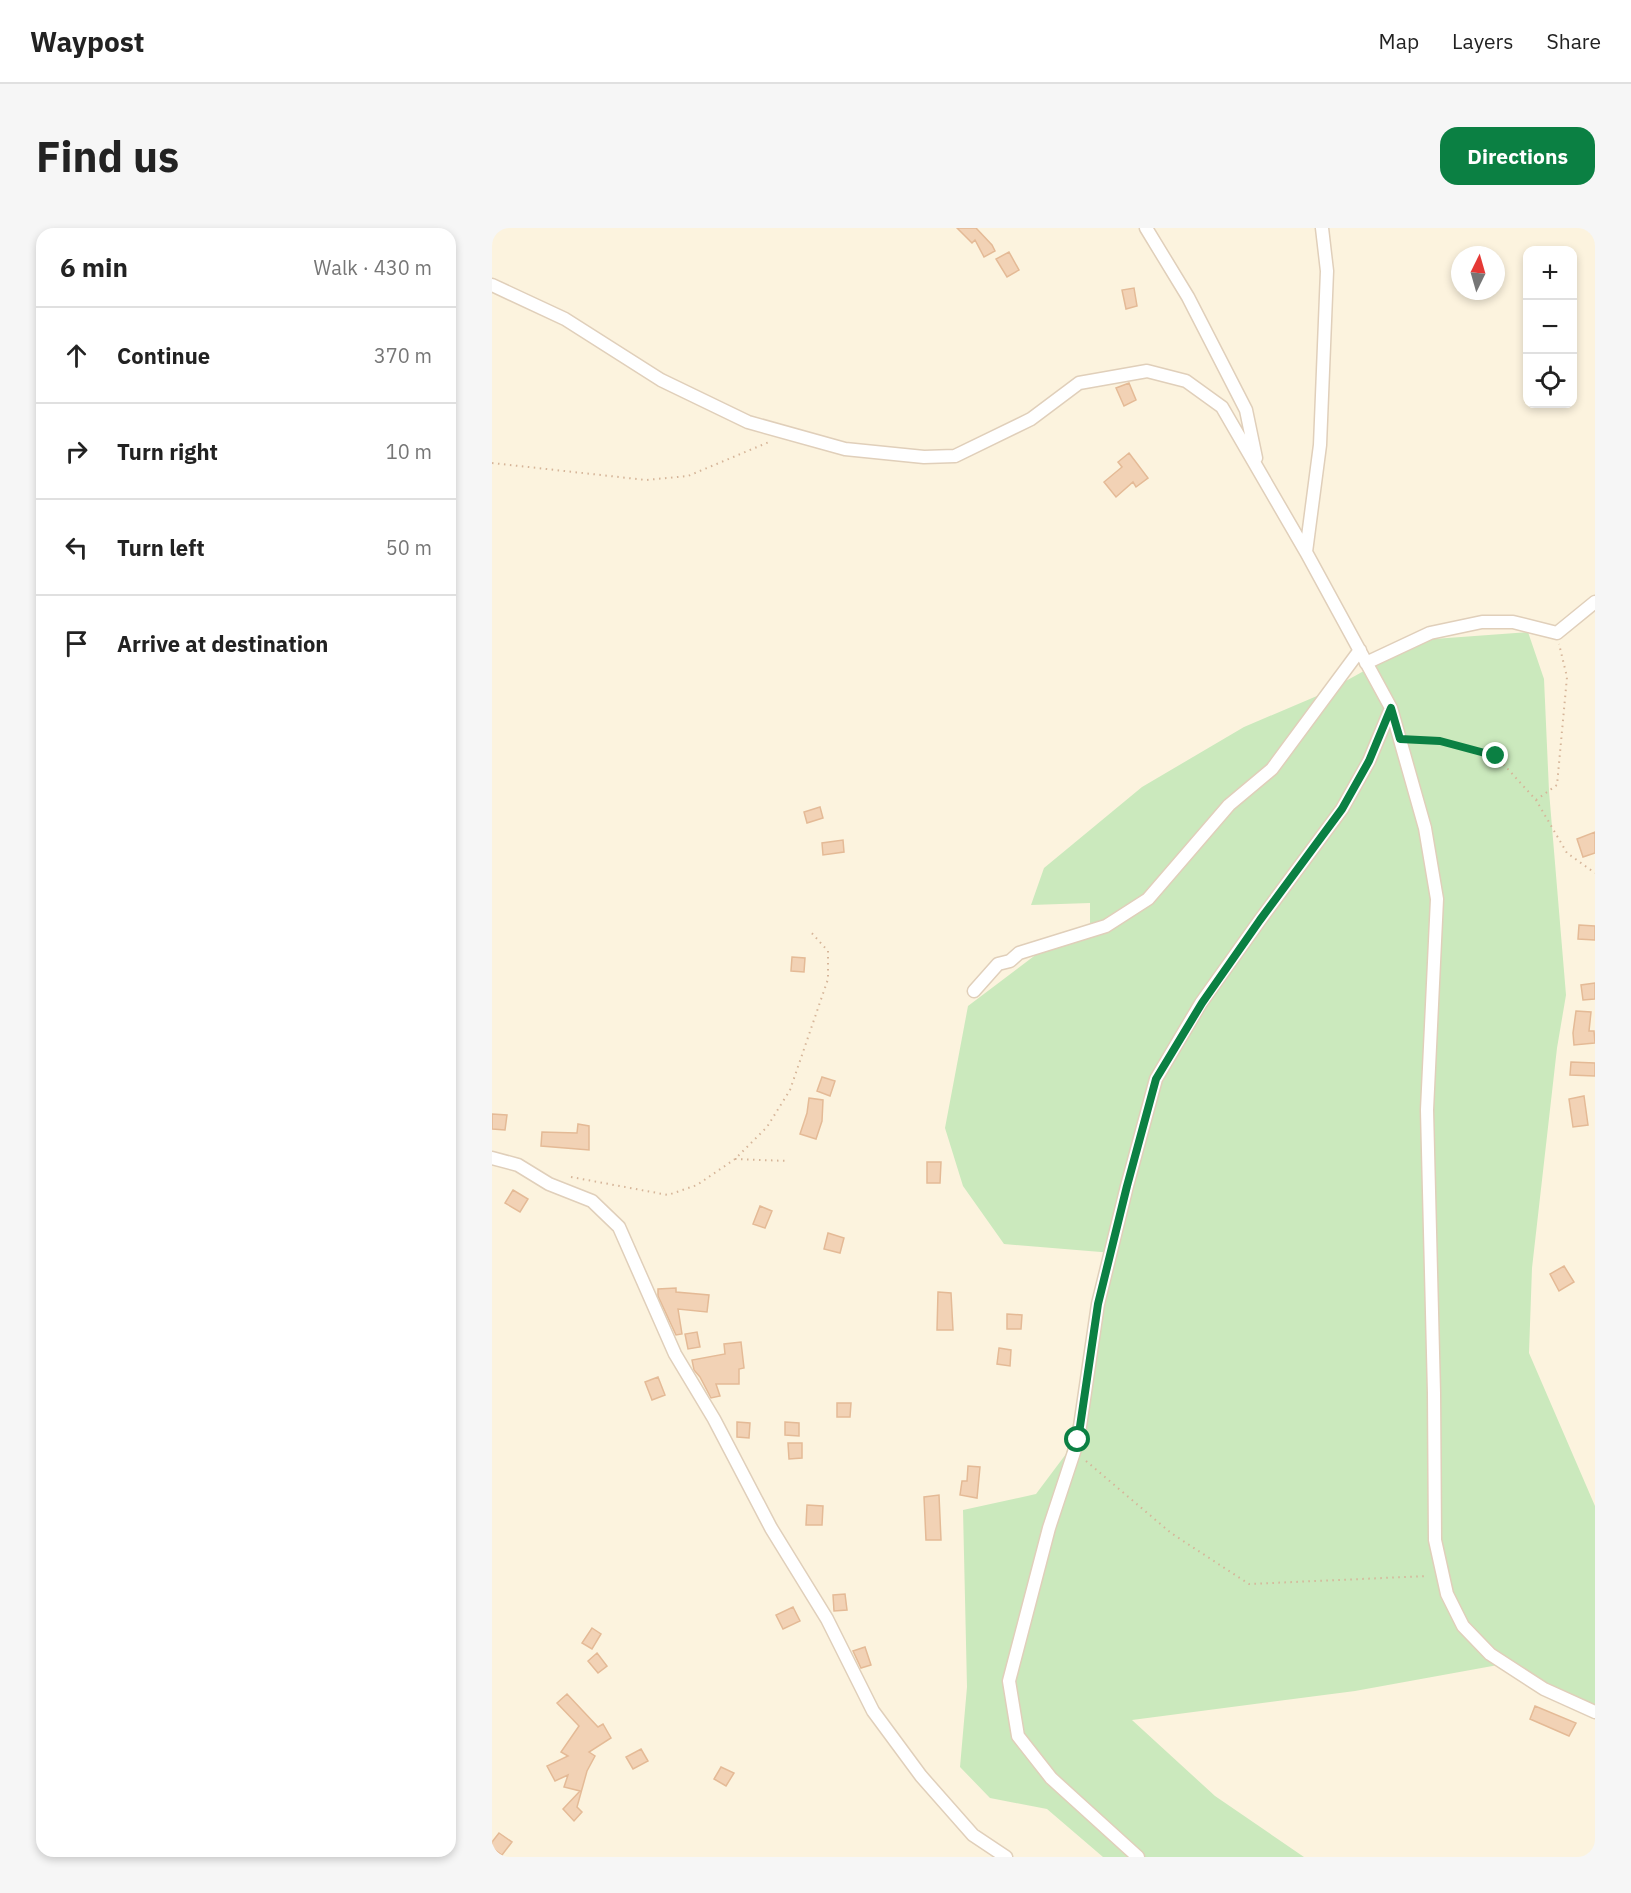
<!DOCTYPE html>
<html lang="en">
<head>
<meta charset="utf-8">
<style>
  :root { --surface:#fff; --page:#f6f6f6; --text:#222; --muted:#767676; --line:#e0e0e0; --accent:#0b8043 }
  body { margin:0; font-family:"IBM Plex Sans",sans-serif; background:var(--page); color:var(--text) }
  .controls { position:absolute; right:18px; top:18px; display:grid; overflow:hidden; border-radius:12px; box-shadow:0 3px 9px #0003 }
  .controls button { width:54px; height:54px; display:grid; place-items:center; padding:0; border:0; border-bottom:2px solid var(--line); background:var(--surface); color:var(--text); font:30px sans-serif }
  .compass { position:absolute; left:959px; top:18px; width:54px; height:54px; border-radius:50%; background:var(--surface); box-shadow:0 3px 9px #0003; rotate:5deg }
  .stop { position:absolute; width:18px; height:18px; margin:-14px; border:4px solid #0b8043; border-radius:50%; background:#fff }
  .stop.end { background:#0b8043; border-color:#fff; box-shadow:0 2px 6px #0008 }
  .list { margin:0; padding:0; list-style:none }
  h2 { display:flex; justify-content:space-between; align-items:center; height:78px; margin:0; padding:0 24px; font-size:26px }
  h2 small { font-size:20px; font-weight:400; color:var(--muted) }
  .list li { display:grid; grid-template-columns:39px 1fr auto; gap:18px; align-items:center; box-sizing:border-box; height:96px; padding:0 24px; border-top:2px solid var(--line) }
  .list b { display:block; font-size:22px; white-space:nowrap }
  .list em { font-size:20px; font-style:normal; color:var(--muted) }
  .icon { flex:none; width:33px; height:33px; fill:none; stroke:currentColor; stroke-width:2; stroke-linecap:round; stroke-linejoin:round }
  .map { position:relative; flex:none; width:1103px; height:1629px; overflow:hidden; border-radius:18px }
  header { display:flex; align-items:center; gap:36px; box-sizing:border-box; height:84px; padding:0 30px; background:var(--surface); border-bottom:2px solid var(--line) }
  header strong { font-size:28px }
  nav { display:flex; gap:33px; margin-inline-start:auto; font-size:21px }
  .intro { display:flex; align-items:center; justify-content:space-between; box-sizing:border-box; height:144px; padding:0 36px }
  h1 { margin:0; font-size:42px }
  .button { padding:15px 27px; border-radius:18px; background:var(--accent); color:#fff; font-size:21px; font-weight:700 }
  main { display:flex; gap:36px; padding:0 36px }
  aside { flex:1; background:var(--surface); border-radius:18px; box-shadow:0 3px 9px #0003 }
  .map>svg:first-child { display:block }
</style>
</head>
<body>
<header>
<strong>Waypost</strong>
<nav><a>Map</a><a>Layers</a><a>Share</a></nav>
</header>
<div class="intro"><h1>Find us</h1><a class="button">Directions</a></div>
<main>
<aside>
<h2>6 min<small>Walk · 430 m</small></h2>
<ul class="list">
<li><svg class="icon" aria-label="ahead" viewBox="0 0 24 24"><path d="M12 20V5M6 11l6-6 6 6"/></svg><div><b>Continue</b></div><em>370 m</em></li>
<li><svg class="icon" aria-label="right" viewBox="0 0 24 24"><path d="M7 20v-9h11M14 6l5 5-5 5"/></svg><div><b>Turn right</b></div><em>10 m</em></li>
<li><svg class="icon" aria-label="left" viewBox="0 0 24 24"><path d="M17 20v-9H6M10 6l-5 5 5 5"/></svg><div><b>Turn left</b></div><em>50 m</em></li>
<li><svg class="icon" aria-label="arrive" viewBox="0 0 24 24"><path d="M6 21V4h12l-3 4 3 4H6"/></svg><div><b>Arrive at destination</b></div></li>
</ul>
</aside>
<div class="map">
<svg width="1103" height="1629" viewBox="0 0 1103 1629">
  <rect width="100%" height="100%" fill="#fcf3de"/>
  <path fill="#cbe9bd" d="M1036 404 1052 451 1057 563 1074 767 1065 820 1040 1040 1037 1125 1103 1278V1480L1006 1437 863 1463 640 1492 723 1568 812 1629H611L555 1581 498 1570 468 1539 475 1459 471 1282 544 1266 574 1226 621 1025 512 1016 471 958 453 900 476 778 558 716 598 696V675L539 677 552 640 650 559 752 499 832 465 928 412Z"/>
  <path fill="#f2d2b5" stroke="#e4ba96" stroke-width="1.5" d="M465 0H484L500 17 503 23 492 29 483 12 480 15Z
    M517 24 527 42 515 49 504 31Z
    M642 60 645 78 634 81 630 62Z
    M637 155 644 172 632 178 624 160Z
    M637 225 656 250 644 259 641 254 624 269 612 254 630 239 626 234Z
    M328 579 331 590 315 595 312 584Z
    M1103 604V625L1091 629 1085 611Z
    M351 612 352 624 331 627 330 615Z
    M1087 697 1103 698V712L1086 711Z
    M300 729 313 730 312 744 299 743Z
    M1103 755V771L1091 772 1089 757Z
    M1084 783 1099 784 1097 803H1102L1103 815 1082 817 1081 805Z
    M1079 834 1103 835V848L1078 847Z
    M330 849 343 853 338 868 325 863Z
    M1092 868 1096 897 1081 899 1077 871Z
    M317 870 331 872 330 893 324 911 308 906 315 885Z
    M0 886 15 887 13 902 0 901Z
    M86 896 97 898V922L49 918 50 904 85 905Z
    M435 934H449L448 955H435Z
    M21 962 36 971 28 984 13 975Z
    M268 978 280 983 273 1000 261 996Z
    M336 1005 352 1010 348 1025 332 1021Z
    M1072 1038 1082 1054 1067 1063 1058 1046Z
    M184 1060V1064L217 1067 215 1084 186 1081 190 1106 184 1107 166 1068V1061Z
    M446 1064 459 1065 461 1102H445Z
    M515 1086 530 1087 529 1101H515Z
    M205 1104 208 1119 196 1121 193 1106Z
    M249 1114 252 1140 247 1141V1156H224L228 1168 219 1170 208 1149 202 1142 200 1132 233 1126 232 1116Z
    M507 1120 519 1122 518 1138 505 1136Z
    M166 1149 173 1167 160 1172 153 1154Z
    M345 1175H359L358 1189H345Z
    M245 1194 258 1195 257 1210 245 1209Z
    M293 1194 307 1195V1208L293 1207Z
    M296 1215H310V1230L297 1231Z
    M476 1238 488 1239 485 1270 468 1267 470 1253H475Z
    M447 1267 449 1312H434L432 1269Z
    M315 1277 331 1278 330 1297H314Z
    M353 1366 355 1382 342 1383 341 1367Z
    M301 1379 308 1393 291 1401 284 1387Z
    M100 1400 109 1406 100 1421 90 1415Z
    M373 1419 379 1437 369 1440 361 1423Z
    M105 1425 115 1438 106 1445 96 1433Z
    M75 1466 106 1499 111 1496 119 1510 97 1524 103 1528 95 1543 85 1579 90 1584 82 1593 71 1581 88 1563 72 1559 76 1547 63 1553 55 1538 76 1528 69 1524 87 1498 65 1475Z
    M1043 1478 1084 1495 1077 1508 1038 1491Z
    M149 1521 156 1533 141 1541 134 1529Z
    M229 1539 242 1545 234 1558 222 1551Z
    M7 1605 20 1614 10 1627 0 1620V1614Z"/>
  <g fill="none" stroke-linecap="round" stroke-linejoin="round">
    <defs>
      <path id="street" d="M654 0 696 69 754 182 764 230
        M0 57 73 91 169 152 256 194 353 221 432 229 463 228 539 191 587 155 655 143 694 153 730 179 814 324 899 480 933 600 945 671 935 882 942 1165 943 1312 955 1366 971 1398 998 1426 1052 1461 1103 1484
        M814 324 828 217 835 43 830 0
        M874 435 938 405 990 394H1021L1065 405 1103 374
        M482 763 506 736 518 733 527 725 614 698 656 671 737 577 780 541 868 422
        M0 930 26 937 57 956 100 973 127 999 183 1126 222 1191 279 1300 335 1391 381 1483 429 1548 481 1607 514 1629
        M646 1629 559 1550 526 1508 517 1453 557 1300 586 1212 606 1076 635 958 664 851 709 775 768 692 850 581 877 533 899 480"/>
    </defs>
    <use href="#street" stroke="#e0cfba" stroke-width="15"/>
    <path stroke="#d6b599" stroke-width="2" stroke-dasharray="1.5 4.5" stroke-linecap="butt" d="M0 235 154 252 196 248 277 214
      M921 512 948 513 1004 528 1044 572 1075 625 1103 645
      M1044 572 1065 557 1075 449 1067 416
      M243 931 296 933
      M79 949 176 967 205 957 243 931 275 899 298 862 336 751V723L317 702
      M594 1233 679 1305 757 1356 936 1348"/>
    <use href="#street" stroke="#fff" stroke-width="12"/>
  </g>
  <g fill="none" stroke-linecap="round" stroke-linejoin="round">
    <path stroke="#0b8043" stroke-width="8" d="M586 1212 606 1076 635 958 664 851 710 775 768 692 850 581 877 533 899 480 908 511 948 513 1004 528"/>
  </g>
</svg>
<div class="controls">
<button>+</button>
<button>−</button>
<button><svg class="icon" aria-label="locate" viewBox="0 0 24 24"><circle cx="12" cy="12" r="6"/><path d="M12 2v4M12 18v4M2 12h4M18 12h4"/></svg></button>
</div>
<svg class="compass" viewBox="-18 -18 36 36"><path d="M0-13l5 13h-10z" fill="#e53935"/><path d="M0 13l5-13h-10z" fill="#767676"/></svg>
<div class="stop" style="left:586px;top:1212px"></div>
<div class="stop end" style="left:1004px;top:528px"></div>
</div>
</main>
</body>
</html>
